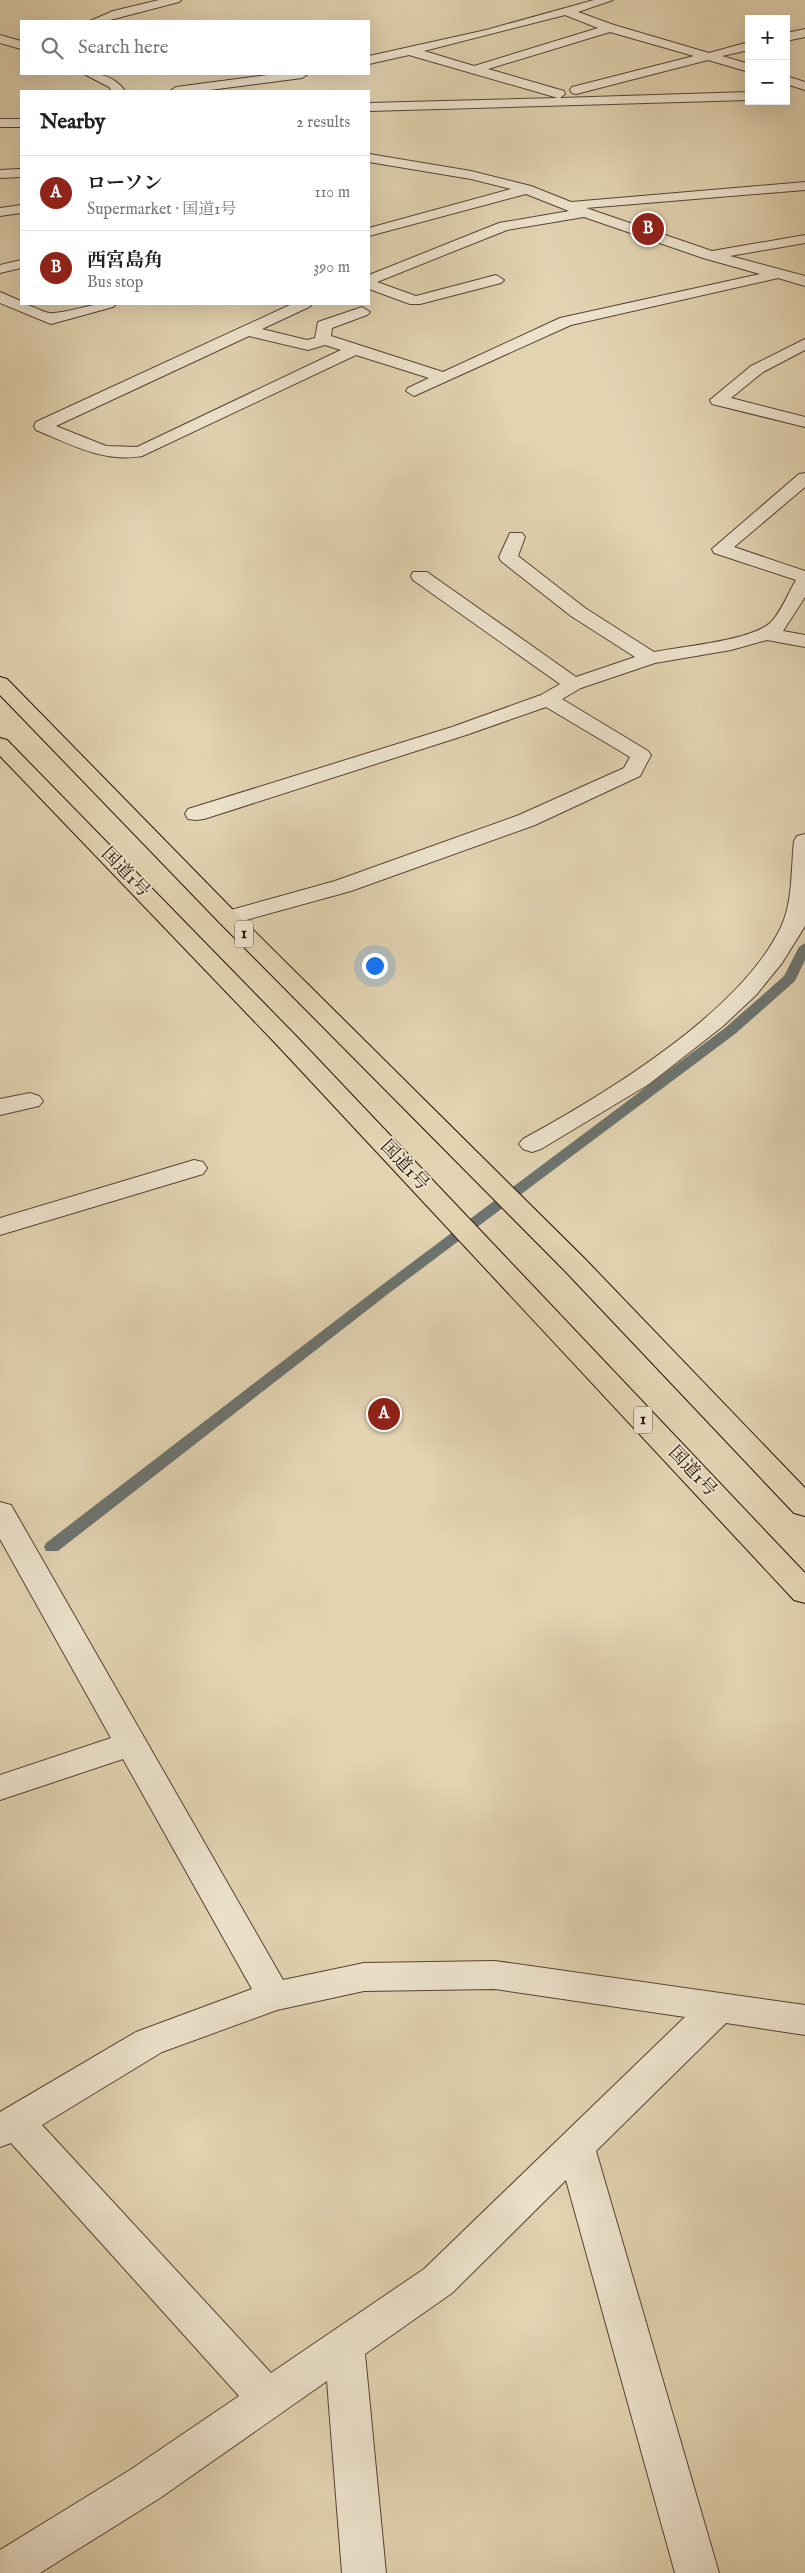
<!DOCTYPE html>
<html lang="en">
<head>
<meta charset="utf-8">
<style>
  :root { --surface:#fff; --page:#f2f2f2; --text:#222; --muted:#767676; --line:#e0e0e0; --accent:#8f2418 }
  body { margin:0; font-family:"IM FELL English","Noto Serif JP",serif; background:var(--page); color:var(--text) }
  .controls { position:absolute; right:15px; top:15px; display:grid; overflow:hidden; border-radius:0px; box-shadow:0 5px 20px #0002 }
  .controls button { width:45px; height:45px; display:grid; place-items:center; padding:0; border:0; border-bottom:1px solid var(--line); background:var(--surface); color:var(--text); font:25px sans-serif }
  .you { position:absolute; left:374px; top:965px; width:18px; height:18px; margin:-12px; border:4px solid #fff; border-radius:50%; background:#1a73e8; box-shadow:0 0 0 8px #1a73e833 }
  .badge { display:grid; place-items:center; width:32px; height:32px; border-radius:50%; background:var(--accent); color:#fff; font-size:16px; font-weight:700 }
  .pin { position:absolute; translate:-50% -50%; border:2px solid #fff; box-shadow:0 1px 5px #0006 }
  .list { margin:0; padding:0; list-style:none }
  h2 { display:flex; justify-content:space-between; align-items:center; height:65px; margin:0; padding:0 20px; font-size:21px }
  h2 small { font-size:16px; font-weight:400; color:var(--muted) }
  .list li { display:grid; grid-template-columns:32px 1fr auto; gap:15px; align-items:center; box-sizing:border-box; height:75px; padding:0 20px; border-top:1px solid var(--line) }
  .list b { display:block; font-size:19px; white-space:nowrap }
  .list p { margin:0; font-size:16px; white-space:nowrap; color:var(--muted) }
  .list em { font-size:16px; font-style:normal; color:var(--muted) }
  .icon { flex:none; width:28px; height:28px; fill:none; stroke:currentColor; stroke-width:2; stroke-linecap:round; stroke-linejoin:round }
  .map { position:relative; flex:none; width:805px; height:2573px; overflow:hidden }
  .search { position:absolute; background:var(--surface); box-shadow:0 5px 20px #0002; left:20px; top:20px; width:350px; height:55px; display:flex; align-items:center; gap:12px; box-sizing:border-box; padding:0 18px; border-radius:0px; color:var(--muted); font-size:19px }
  .panel { position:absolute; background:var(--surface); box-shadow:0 5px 20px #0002; left:20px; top:90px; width:350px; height:215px; border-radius:0px }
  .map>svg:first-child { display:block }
</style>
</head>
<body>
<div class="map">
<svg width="805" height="2573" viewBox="0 0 805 2573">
  <rect width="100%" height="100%" fill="#e2d3b1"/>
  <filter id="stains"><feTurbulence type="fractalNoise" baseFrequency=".004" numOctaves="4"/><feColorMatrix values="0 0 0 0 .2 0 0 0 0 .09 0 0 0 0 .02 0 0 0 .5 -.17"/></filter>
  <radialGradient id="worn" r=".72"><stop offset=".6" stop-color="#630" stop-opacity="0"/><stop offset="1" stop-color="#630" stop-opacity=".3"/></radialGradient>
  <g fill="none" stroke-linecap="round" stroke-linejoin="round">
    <path fill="#6c7470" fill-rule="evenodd" d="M805 943V960L795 981 735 1034 388 1294 58 1551H46L44 1547 46 1543 378 1288 725 1028 784 976 799 947Z"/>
    <defs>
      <path id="minor" d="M159 0H181L179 2 106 21H90L113 11Z
        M594 0H613L578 12 614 25 709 53 749 42V50L722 56 749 64V72L708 60 576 94 572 93 570 90 572 87 694 56 610 32 488 69 564 91 565 94 560 98 749 92V100L369 111V103L558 98 409 55 369 64V56L486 30ZM565 15 598 28 474 66 424 51Z
        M805 29V37L786 41V33Z
        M0 35 21 41V49L0 43Z
        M84 74C101 73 115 77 125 91H112L109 87Z
        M276 74H308L302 78 202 91H170L176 87Z
        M786 76 805 82V90L786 84Z
        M0 119H21V127H0Z
        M369 154 471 171 531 186 571 202 805 182V190L586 208 712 251 805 235V243L730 256 805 276V286L778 278 571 325 414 396 406 391 408 388 429 378 356 355 142 456C104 463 70 444 36 430L34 426 36 422 292 304H312L309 307 262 329 307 340 315 338 318 322 362 307 370 312 367 315 332 328 331 336 443 372 560 318 760 274 703 258 584 217 507 230 377 282 416 296 496 275 504 280 501 283 420 304H410L369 289V275L499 223 569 211 526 194 369 236V228L511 189 471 179 369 162ZM249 336 308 350 325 345 341 350 137 447 106 446 56 426Z
        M21 169V177L0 178V170Z
        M21 205V213L0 216V208Z
        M21 260V268L0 273V265Z
        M0 292 21 301V304C33 304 44 315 54 313 77 311 91 302 116 304L113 307 51 324 0 303Z
        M805 339V350L763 372 731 398 805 417V427L712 404 710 400 751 366Z
        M805 473V487L734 547 805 571V597L783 631 805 635V647L767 640 731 650 655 663 581 688 562 699 648 751 651 755 640 776 535 825 351 891 228 925 220 923 217 918 220 913 335 881 519 815 624 768 630 757 546 707 466 735 204 819 196 820 188 819 185 814 188 809 452 727 541 695 560 684 413 580 411 576 413 572H427L576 677 635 657 571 616 501 561 499 557 510 533H522L525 537 518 556 585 608 654 652C683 646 749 641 770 623 781 613 788 593 796 580L714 553 712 549 799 474Z
        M805 834V926L782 963 756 995 723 1026 649 1084 541 1149 532 1152 523 1149 519 1144 523 1139C604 1095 741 1012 781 927 793 902 791 868 794 841L797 836Z
        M30 1093 39 1096 43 1101 39 1106 0 1115V1099Z
        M194 1160 203 1162 207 1168 203 1174 0 1235V1218Z
        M0 1502 11 1505 15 1512 283 1980 364 1963 495 1961 805 2005V2035L726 2023 596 2151 719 2573H675L566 2180 452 2293 365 2354 386 2573H342L327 2381 160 2498 40 2573H0V2550L130 2470 239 2396 11 2143 0 2147V2112L136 2032 252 1989 123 1759 0 1800V1775L111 1738 0 1539ZM495 1989 685 2017 424 2269 271 2373 42 2125 162 2052 277 2010 364 1991Z"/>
      <path id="highway" d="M0 677 7 679 236 913 585 1259 805 1488V1516L794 1513 565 1271 220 923 0 695Z
        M0 738 7 740 297 1037 805 1573V1603L794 1600 279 1047 0 756Z"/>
    </defs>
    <use href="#minor" stroke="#574231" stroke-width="2"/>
    <use href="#highway" stroke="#291206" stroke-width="2"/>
    <use href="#minor" fill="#ece2cc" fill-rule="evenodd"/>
    <use href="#highway" fill="#e2d3b1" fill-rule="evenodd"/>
  </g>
  <g text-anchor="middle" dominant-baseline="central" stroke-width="4" stroke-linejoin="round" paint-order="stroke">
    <g fill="#ece2cc" stroke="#645041" stroke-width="1">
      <rect x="235" y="920.5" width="18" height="27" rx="4"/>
      <rect x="634" y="1406.5" width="18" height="27" rx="4"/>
    </g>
    <g font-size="16" font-weight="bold" fill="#291206">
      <text x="244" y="934">1</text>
      <text x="643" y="1420">1</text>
    </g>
    <g font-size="18" fill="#291206" stroke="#ece2cc">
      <text transform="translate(125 873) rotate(46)">国道1号</text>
      <text transform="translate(404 1166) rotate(47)">国道1号</text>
      <text transform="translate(692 1472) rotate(47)">国道1号</text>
    </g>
  </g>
  <rect width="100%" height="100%" filter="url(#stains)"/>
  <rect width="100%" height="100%" fill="url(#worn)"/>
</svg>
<div class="controls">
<button>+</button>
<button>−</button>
</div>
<div class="you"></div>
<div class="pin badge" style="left:384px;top:1414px">A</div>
<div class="pin badge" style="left:648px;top:229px">B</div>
<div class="search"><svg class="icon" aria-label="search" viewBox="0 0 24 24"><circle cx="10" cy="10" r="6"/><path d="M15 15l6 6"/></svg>Search here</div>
<section class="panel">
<h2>Nearby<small>2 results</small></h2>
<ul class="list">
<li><span class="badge">A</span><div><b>ローソン</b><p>Supermarket · 国道1号</p></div><em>110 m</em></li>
<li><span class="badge">B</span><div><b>西宮島角</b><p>Bus stop</p></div><em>390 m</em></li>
</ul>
</section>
</div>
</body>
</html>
